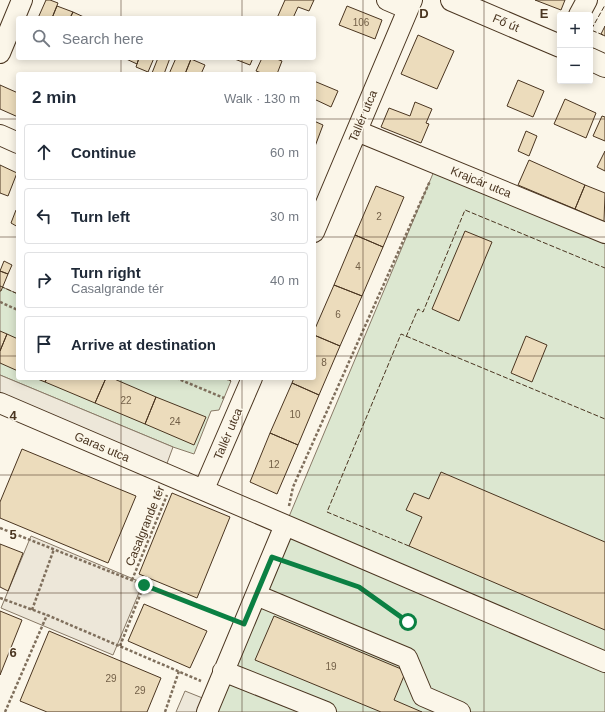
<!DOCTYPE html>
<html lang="en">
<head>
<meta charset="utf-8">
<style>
  :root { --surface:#fff; --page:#f6f6f7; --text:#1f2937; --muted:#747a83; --line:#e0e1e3 }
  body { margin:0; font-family:Arial,sans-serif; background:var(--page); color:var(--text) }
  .controls { position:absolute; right:12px; top:12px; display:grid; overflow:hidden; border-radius:4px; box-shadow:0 2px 10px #0003 }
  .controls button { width:36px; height:36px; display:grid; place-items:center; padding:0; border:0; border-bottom:1px solid var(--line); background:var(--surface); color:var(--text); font:20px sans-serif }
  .stop { position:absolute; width:12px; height:12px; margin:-9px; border:3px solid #0b8043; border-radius:50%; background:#fff }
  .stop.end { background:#0b8043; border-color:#fff; box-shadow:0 1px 4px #0008 }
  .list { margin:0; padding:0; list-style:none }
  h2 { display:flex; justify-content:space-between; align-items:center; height:52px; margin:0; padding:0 16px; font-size:17px }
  h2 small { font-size:13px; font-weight:400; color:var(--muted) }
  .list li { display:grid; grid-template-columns:26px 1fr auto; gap:12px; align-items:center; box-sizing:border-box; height:56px; margin:0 8px 8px; padding:0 8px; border:1px solid var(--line); border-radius:4px }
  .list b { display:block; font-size:15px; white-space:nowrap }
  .list p { margin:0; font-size:13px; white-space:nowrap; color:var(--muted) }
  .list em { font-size:13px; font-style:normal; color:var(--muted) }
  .icon { flex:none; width:22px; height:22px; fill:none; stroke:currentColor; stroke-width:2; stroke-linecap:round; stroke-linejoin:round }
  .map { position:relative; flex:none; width:605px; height:712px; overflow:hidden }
  .search { position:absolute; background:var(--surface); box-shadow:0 2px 10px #0003; left:16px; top:16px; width:300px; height:44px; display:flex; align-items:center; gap:10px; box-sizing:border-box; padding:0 14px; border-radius:4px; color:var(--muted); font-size:15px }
  .panel { position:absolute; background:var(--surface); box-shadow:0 2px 10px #0003; left:16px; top:72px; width:300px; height:308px; border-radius:4px }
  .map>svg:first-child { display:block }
</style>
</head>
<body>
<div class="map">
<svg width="605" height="712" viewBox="0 0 605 712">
  <rect width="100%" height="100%" fill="#fbf6e9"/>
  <path fill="#dce7d0" stroke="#887966" d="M437 164 605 233V712H207Z
    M0 286 18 294V378H223L231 381 219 410 211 411 194 454 173 447 0 375Z"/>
  <path fill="#ede7d9" stroke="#887966" d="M0 375 173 447 166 466 0 395Z
    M31 536 143 583 113 655 1 608Z
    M185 691 210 701 206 712H176Z"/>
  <path fill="#ecdcbc" stroke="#4a3520" d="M46 0H50L58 3 52 18H38Z
    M285 0H314L309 11 298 7 293 18H277Z
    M535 0H565L561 10Z
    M57 6 73 12 70 18H52Z
    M347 6 382 20 375 39 339 25Z
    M73 12 86 18H70Z
    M605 26V36L601 34Z
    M418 35 454 51 437 89 401 74Z
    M124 58H139L137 64Z
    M139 58H154L148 72 136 67Z
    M158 58H170L164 74 152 73Z
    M176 58H188L191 59 185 74H169Z
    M232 58H253L250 65Z
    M262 58H274L282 61 277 74H264L256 71Z
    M191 59 205 65 201 74H185Z
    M518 80 544 91 533 117 507 106Z
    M314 81 338 91 331 107 314 99Z
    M0 85 18 93V117L0 109Z
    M565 99 596 113 586 138 554 124Z
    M415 102 432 109 426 123 429 124 421 143 381 127 389 108 410 116Z
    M602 116 605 117V141L593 136Z
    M314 121 323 125 314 149Z
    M526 131 537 136 529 156 518 151Z
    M605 151V171L597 167Z
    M529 160 585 185 575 209 518 185Z
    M0 165 17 173 8 196 0 193Z
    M585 185 605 193 604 222 575 209Z
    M376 186 404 197 383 247 355 235Z
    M16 210 18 211V227L11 223Z
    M465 231 492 242 459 321 432 309Z
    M355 235 383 247 362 296 334 285Z
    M4 261 12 265 8 274 0 271Z
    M0 271 8 274 1 291H0Z
    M334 285 362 296 340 346 314 335V331Z
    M0 331 7 334 0 351Z
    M7 334 18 339V371L0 363V351Z
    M314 335 340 346 319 395 292 383 294 378H314Z
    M526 336 547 345 532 382 511 373Z
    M35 378H47L45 382Z
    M47 378H106L95 403 45 382Z
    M106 378H112L156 397 145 424 95 403Z
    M292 383 319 395 298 445 270 433Z
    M156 397 206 417 194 445 145 424Z
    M270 433 298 445 277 494 250 482Z
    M22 449 136 496 108 563 0 518V502Z
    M441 472 605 542V630L409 546 422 517 406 510 414 493 429 499Z
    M172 493 230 517 197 598 139 574Z
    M0 544 23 553 8 591 0 587Z
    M144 604 207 631 190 668 128 641Z
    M0 611 22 620 0 675Z
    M274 616 406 671 394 700 422 712H381L255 660Z
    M49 631 161 678 147 712H47L20 701Z"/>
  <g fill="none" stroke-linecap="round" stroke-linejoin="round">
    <defs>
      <path id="minor" d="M387 0 408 9
        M579 15 587 0
        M0 53 22 0
        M357 131 605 233
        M0 135 18 143
        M314 232 412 0
        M0 403 605 662
        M204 489 252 378
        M256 595 407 658 423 696 460 712
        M223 671 326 712
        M207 712 285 525"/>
      <path id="major" d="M452 0 560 46
        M590 59 605 66"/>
    </defs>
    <use href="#minor" stroke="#4a3520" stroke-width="22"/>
    <use href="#major" stroke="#4a3520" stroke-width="24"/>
    <path stroke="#7f6f5c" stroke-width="2.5" stroke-dasharray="3 2" stroke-linecap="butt" d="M0 302 18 310
      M176 378 224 398
      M289 506 293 487 430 181
      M0 528 227 618
      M288 562 359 587 408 622
      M132 580 167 495
      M0 598 47 615 201 681
      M32 610 54 549
      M120 646 144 585
      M5 712 47 615
      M165 712 179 671"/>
    <use href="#minor" stroke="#fbf6e9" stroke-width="20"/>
    <use href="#major" stroke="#fbf6e9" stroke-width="22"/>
    <path stroke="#4a3520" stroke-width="1" stroke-dasharray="5 2" stroke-linecap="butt" d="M603 35 591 30 605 5
      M0 286 18 294
      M406 337 418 309 423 312 465 210 605 268
      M223 378 231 381
      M409 546 327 512 401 334 605 419"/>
  </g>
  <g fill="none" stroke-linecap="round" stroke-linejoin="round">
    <path stroke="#0b8043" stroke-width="5" d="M144 585 244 624 272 557 359 587 408 622"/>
  </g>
  <path fill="none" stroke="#4a3520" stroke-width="1" stroke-opacity="0.55" d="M121 0V18M242 0V18M363 0V712M484 0V712M121 58V74M242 58V74M0 119H18M314 119H605M0 237H18M314 237H605M0 356H18M314 356H605M121 378V712M242 378V712M0 475H605M0 593H605"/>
  <g text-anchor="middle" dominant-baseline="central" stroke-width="3" stroke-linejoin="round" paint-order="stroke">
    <g font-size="10" fill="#725f47">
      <text x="361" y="22">106</text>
      <text x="379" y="216">2</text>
      <text x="358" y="266">4</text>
      <text x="338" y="314">6</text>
      <text x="324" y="362">8</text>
      <text x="126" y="400">22</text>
      <text x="295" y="414">10</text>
      <text x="175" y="421">24</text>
      <text x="274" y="464">12</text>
      <text x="331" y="666">19</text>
      <text x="111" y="678">29</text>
      <text x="140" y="690">29</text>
    </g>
    <g font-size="12" fill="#4a3520" stroke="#fbf6e9">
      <text transform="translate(506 23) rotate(23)">Fő út</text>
      <text transform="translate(363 116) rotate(-67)">Tallér utca</text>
      <text transform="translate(481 182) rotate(22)">Krajcár utca</text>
      <text transform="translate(228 434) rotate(-67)">Tallér utca</text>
      <text transform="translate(102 447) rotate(23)">Garas utca</text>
      <text transform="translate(145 526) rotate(-68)">Casalgrande tér</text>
    </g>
  </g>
  <g font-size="13" text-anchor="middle" font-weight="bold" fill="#4a3520" stroke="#fbf6e9" stroke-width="3" stroke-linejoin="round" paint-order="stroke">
    <text x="424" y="18">D</text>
    <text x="544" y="18">E</text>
    <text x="13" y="420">4</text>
    <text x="13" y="539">5</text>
    <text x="13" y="657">6</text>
  </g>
</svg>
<div class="controls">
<button>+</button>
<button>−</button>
</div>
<div class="stop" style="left:408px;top:622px"></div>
<div class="stop end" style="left:144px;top:585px"></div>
<div class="search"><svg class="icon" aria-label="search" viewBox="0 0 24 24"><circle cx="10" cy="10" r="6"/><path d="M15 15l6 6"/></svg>Search here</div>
<section class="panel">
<h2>2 min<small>Walk · 130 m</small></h2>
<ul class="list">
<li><svg class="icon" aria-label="ahead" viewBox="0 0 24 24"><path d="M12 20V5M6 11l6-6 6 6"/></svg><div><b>Continue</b></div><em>60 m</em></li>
<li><svg class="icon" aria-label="left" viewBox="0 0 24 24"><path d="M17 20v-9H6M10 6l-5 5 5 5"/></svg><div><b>Turn left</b></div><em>30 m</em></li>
<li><svg class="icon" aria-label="right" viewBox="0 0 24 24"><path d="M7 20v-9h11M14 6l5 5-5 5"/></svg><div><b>Turn right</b><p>Casalgrande tér</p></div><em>40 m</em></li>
<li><svg class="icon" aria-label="arrive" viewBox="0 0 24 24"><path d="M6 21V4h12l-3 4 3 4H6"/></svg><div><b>Arrive at destination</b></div></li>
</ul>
</section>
</div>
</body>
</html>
